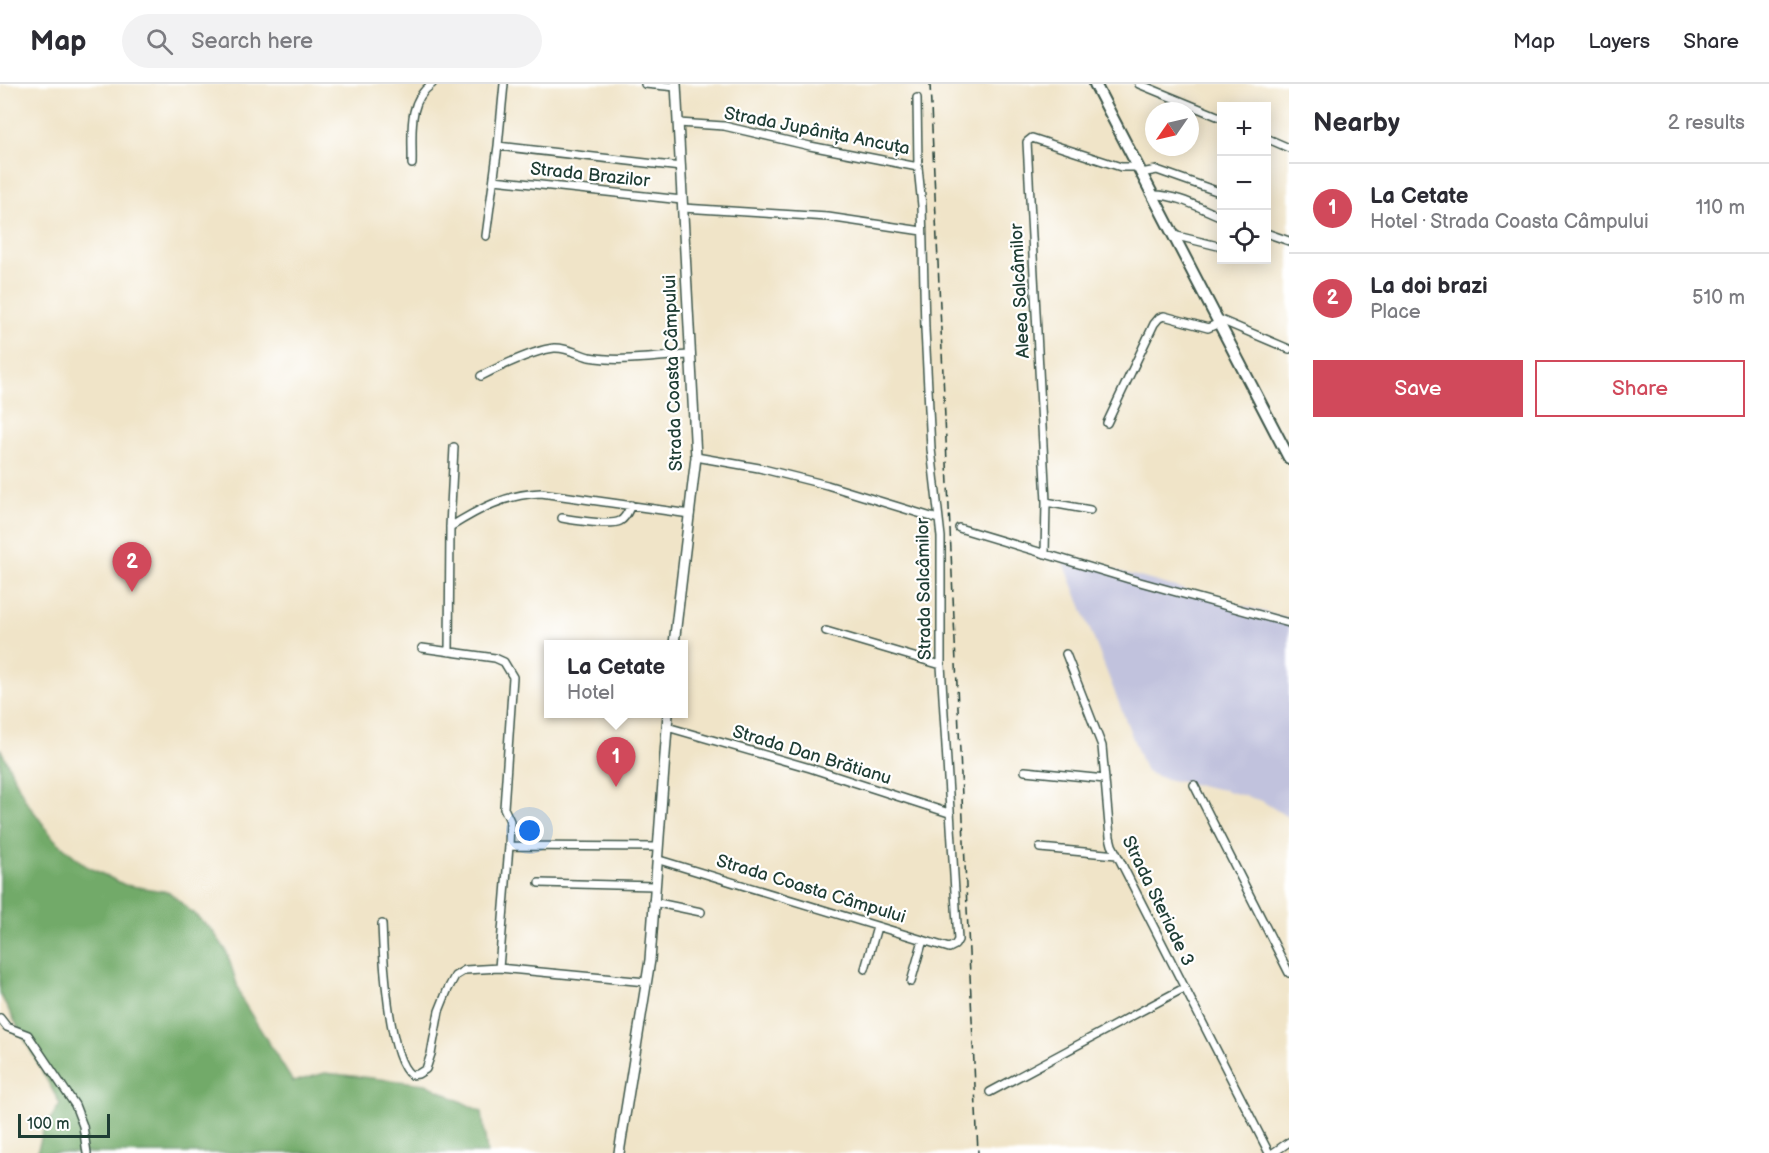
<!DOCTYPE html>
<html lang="en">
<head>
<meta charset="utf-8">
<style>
  :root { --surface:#fff; --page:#f2f2f3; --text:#2b2b33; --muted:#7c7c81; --line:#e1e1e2; --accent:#d1495b }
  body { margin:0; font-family:"Balsamiq Sans",sans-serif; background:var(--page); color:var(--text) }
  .controls { position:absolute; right:18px; top:18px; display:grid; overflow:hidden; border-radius:0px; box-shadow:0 3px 15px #0003 }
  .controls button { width:54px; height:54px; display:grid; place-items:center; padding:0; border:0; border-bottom:2px solid var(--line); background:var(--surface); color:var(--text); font:30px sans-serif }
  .compass { position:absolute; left:1145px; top:18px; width:54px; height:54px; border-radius:50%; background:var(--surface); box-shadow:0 3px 15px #0003; rotate:236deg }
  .scale { position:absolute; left:18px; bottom:15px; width:92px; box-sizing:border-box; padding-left:6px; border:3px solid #1f3d34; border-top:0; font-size:16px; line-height:21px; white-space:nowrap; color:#1f3d34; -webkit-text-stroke:4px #fff; paint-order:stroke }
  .you { position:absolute; left:530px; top:747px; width:21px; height:21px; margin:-15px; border:4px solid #fff; border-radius:50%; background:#1a73e8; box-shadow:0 0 0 9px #1a73e833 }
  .badge { display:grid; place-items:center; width:39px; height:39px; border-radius:50%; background:var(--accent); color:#fff; font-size:20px; font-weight:700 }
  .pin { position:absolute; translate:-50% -50px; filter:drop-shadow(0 2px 3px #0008) }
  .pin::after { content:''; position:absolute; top:32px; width:21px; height:18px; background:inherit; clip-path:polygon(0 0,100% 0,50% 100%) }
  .popup { position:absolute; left:544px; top:556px; width:144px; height:78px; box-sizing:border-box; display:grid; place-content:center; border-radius:0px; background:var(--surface); filter:drop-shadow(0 2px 4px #0005); font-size:20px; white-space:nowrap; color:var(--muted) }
  .popup b { font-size:22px; color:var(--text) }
  .popup::after { content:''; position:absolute; left:50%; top:100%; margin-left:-12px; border:12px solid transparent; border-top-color:var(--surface) }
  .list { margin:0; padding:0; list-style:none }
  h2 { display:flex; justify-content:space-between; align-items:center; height:78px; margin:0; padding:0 24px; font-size:26px }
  h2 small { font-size:20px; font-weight:400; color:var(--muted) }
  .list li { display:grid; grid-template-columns:39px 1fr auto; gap:18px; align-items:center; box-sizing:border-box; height:90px; padding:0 24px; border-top:2px solid var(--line) }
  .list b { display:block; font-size:22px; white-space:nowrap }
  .list p { margin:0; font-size:20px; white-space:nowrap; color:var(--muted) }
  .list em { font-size:20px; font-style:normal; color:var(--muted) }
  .actions { display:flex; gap:12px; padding:18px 24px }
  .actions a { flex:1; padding:14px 0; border:2px solid var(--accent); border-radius:0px; text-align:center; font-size:21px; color:var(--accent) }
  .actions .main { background:var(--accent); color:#fff }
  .icon { flex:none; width:33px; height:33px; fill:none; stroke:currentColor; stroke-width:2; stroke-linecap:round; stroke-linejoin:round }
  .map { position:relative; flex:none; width:1289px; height:1069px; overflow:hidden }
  header { display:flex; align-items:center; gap:36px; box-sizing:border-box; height:84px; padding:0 30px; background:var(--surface); border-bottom:2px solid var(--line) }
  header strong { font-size:28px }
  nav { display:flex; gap:33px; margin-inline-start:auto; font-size:21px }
  .search { width:420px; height:54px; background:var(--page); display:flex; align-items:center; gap:15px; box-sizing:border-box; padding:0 21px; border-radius:33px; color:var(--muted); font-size:22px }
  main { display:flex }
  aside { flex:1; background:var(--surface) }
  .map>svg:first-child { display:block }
</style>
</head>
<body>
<header>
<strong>Map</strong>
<div class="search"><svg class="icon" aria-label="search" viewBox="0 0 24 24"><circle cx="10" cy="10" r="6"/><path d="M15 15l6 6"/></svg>Search here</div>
<nav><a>Map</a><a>Layers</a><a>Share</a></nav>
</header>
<main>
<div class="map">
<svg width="1289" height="1069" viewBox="0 0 1289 1069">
  <rect width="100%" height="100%" fill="#fff"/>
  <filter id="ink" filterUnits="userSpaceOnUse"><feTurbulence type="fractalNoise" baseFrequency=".0167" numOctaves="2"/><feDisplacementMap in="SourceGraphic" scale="12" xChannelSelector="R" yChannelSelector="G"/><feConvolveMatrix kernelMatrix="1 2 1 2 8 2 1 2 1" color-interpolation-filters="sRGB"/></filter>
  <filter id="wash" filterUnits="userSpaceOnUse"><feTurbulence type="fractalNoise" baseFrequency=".008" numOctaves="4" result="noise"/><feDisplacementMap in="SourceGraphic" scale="24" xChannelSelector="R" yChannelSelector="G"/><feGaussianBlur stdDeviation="1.35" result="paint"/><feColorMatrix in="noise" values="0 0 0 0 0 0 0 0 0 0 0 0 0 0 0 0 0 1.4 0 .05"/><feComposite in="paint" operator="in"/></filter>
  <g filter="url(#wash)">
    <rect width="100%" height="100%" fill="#f0e4c8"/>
    <path fill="#c1c2dd" d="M1061 471 1289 535V734L1262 717 1224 706 1165 695 1146 688Z"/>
    <path fill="#72aa69" stroke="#48744e" stroke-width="1.5" d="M0 664 26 717 54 755 86 782 125 801 169 808 212 846 226 866 242 916 293 998 325 989 426 1000 482 1028 487 1069H37L43 1047 60 1020 0 910Z"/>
  </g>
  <g filter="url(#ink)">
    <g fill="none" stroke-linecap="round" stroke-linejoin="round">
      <defs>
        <path id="street" d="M504 0 498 62 681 83
          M645 0 676 3
          M1139 0 1222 34
          M678 39 724 42 810 62 918 83 917 14
          M1266 54 1289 64
          M412 80C413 52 406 18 432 0
          M1141 89 1157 86 1222 109
          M494 96 682 116
          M1152 111C1176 110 1200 124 1222 133
          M683 124 828 133 922 147
          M1266 149 1289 157
          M1173 151 1222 163
          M486 152 498 62
          M1216 234 1289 265
          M481 292C499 283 535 266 554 264 566 263 578 270 589 273 622 279 658 272 691 271
          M1107 339 1154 240 1159 234 1164 232 1208 244 1219 239
          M696 373 759 384 827 401 938 435
          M1046 418 1090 426
          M562 434C574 436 610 442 620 437 626 434 628 427 631 421
          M450 443C479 425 506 410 541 409L690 430
          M959 444 1129 495 1289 539
          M1045 470 1046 418 1027 58 1032 54 1121 83H1137
          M826 547 941 581
          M422 564 495 574 504 578 513 593 504 724 510 737 509 762 499 884
          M449 568 450 443 454 363
          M1066 570 1102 662 1110 753 1112 761 1269 1069
          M667 643 810 684 949 729
          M1025 687 1105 695
          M1194 701 1289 889
          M509 762 657 763
          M1040 764 1117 771
          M656 775 949 864 955 861 958 856 941 581V453L931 365 925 245 922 122 918 83
          M539 799 654 802
          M653 818 701 828
          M382 840C383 869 388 975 411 991L418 990 426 985 431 970 439 927 447 907 455 892 465 886 499 884 646 898
          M865 885 877 843
          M911 898 923 856
          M0 934 7 943 28 951 75 1021 83 1042 87 1069
          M990 1008 1184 904
          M1273 1069 1289 1058"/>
        <path id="secondary" d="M674 560 696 373 676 0
          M619 1069 650 876 668 630"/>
        <path id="primary" d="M1095 0 1289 374"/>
      </defs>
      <use href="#street" stroke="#3e564a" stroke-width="10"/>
      <use href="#secondary" stroke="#3e564a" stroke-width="12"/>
      <use href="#primary" stroke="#3e564a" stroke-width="14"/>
      <use href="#street" stroke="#fff" stroke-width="7"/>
      <use href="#secondary" stroke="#fff" stroke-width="9"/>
      <use href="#primary" stroke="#fff" stroke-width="10"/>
      <path stroke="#1f3d34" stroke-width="1.5" stroke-dasharray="9 4.5" stroke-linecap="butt" d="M930 0 978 1069"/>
    </g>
  </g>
  <g text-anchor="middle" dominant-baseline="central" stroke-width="4.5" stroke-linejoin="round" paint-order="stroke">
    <g font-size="18" fill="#1f3d34" stroke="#fff">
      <text transform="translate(817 47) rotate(11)">Strada Jupânița Ancuța</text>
      <text transform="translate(590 91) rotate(6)">Strada Brazilor</text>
      <text transform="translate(1020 207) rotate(-93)">Aleea Salcâmilor</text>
      <text transform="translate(673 289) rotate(-92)">Strada Coasta Câmpului</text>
      <text transform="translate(924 505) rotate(-91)">Strada Salcâmilor</text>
      <text transform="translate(812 671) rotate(17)">Strada Dan Brătianu</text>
      <text transform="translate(811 805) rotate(17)">Strada Coasta Câmpului</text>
      <text transform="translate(1158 817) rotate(64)">Strada Steriade 3</text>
    </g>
  </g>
</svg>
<div class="controls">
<button>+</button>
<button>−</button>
<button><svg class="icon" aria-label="locate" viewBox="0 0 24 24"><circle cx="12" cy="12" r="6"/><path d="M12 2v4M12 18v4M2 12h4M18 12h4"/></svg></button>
</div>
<svg class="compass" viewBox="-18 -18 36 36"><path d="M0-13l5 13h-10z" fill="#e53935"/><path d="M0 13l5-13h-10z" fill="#7c7c81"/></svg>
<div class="scale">100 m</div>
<div class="you"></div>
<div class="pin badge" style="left:616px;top:703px">1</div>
<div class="popup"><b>La Cetate</b>Hotel</div>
<div class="pin badge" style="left:132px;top:508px">2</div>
</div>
<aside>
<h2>Nearby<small>2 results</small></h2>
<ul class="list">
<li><span class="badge">1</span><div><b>La Cetate</b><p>Hotel · Strada Coasta Câmpului</p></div><em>110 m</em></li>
<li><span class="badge">2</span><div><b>La doi brazi</b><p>Place</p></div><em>510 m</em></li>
</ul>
<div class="actions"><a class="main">Save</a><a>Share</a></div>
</aside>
</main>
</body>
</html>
